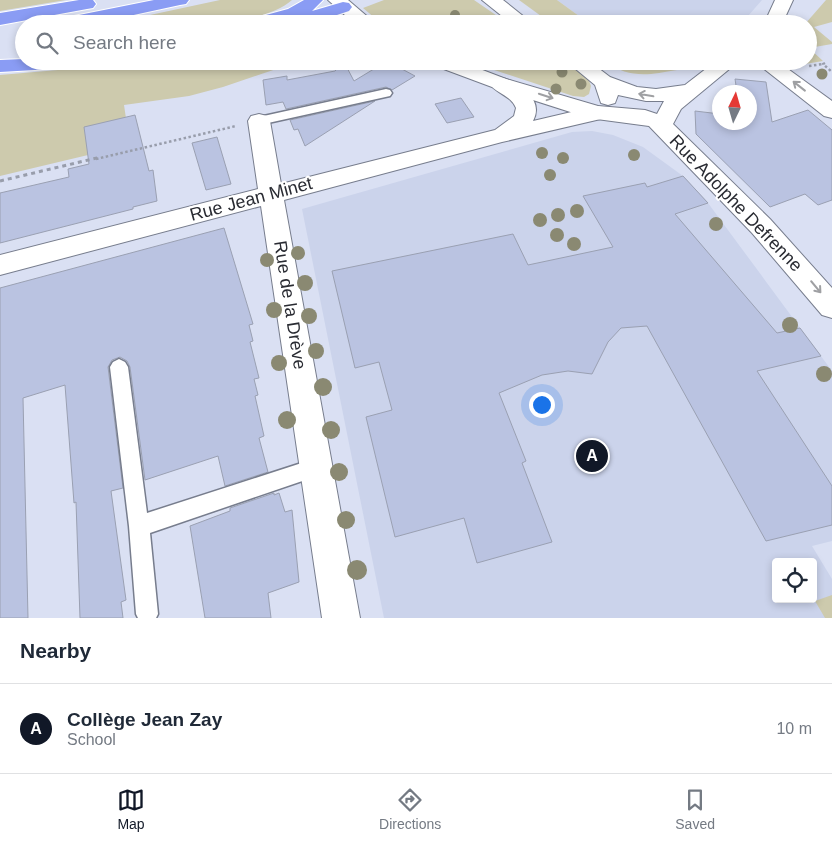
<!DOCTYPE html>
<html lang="en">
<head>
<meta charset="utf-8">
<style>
  :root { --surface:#fff; --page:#f6f6f7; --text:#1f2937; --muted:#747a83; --line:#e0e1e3; --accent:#111827 }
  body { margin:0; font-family:Arial,sans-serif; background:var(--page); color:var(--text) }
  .controls { position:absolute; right:15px; bottom:15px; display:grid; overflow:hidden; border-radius:5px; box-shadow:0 2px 8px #0003 }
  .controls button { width:45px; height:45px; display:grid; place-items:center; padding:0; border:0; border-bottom:1px solid var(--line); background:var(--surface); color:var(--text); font:25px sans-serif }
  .compass { position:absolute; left:712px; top:85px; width:45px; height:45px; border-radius:50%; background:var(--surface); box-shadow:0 2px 8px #0003; rotate:5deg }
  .you { position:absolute; left:541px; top:404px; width:18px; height:18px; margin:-12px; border:4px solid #fff; border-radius:50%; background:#1a73e8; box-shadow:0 0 0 8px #1a73e833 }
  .badge { display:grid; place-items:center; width:32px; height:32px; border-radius:50%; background:var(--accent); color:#fff; font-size:16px; font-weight:700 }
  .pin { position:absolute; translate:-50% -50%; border:2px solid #fff; box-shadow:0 1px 5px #0006 }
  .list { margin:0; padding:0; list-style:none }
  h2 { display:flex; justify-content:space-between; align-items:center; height:65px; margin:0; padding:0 20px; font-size:21px }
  h2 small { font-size:16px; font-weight:400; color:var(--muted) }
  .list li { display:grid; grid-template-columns:32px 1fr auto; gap:15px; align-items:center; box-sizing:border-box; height:90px; padding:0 20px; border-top:1px solid var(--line) }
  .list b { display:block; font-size:19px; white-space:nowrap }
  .list p { margin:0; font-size:16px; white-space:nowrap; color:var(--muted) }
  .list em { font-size:16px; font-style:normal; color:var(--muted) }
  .icon { flex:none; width:28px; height:28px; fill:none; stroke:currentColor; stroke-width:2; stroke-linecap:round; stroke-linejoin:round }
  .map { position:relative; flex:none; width:832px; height:618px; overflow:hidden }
  .search { position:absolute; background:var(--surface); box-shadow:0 2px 8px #0003; left:15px; right:15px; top:15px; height:55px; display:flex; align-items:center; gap:12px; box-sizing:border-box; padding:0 18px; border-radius:28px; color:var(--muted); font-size:19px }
  .sheet { height:155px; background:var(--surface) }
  nav { display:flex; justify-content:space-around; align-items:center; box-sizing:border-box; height:70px; border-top:1px solid var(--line); background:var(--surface); font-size:14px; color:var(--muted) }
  nav a { display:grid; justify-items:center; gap:2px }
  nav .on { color:var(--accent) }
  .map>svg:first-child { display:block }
</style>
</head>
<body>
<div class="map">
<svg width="832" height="618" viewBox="0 0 832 618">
  <rect width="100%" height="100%" fill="#dae0f3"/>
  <path fill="#cbd3eb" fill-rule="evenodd" d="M557 0H762L741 24H590Z
    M644 61H692L677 70 652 67Z
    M592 131 613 135 643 147 683 176 708 203 832 371V541L812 546 832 579V618H384L302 209 572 132ZM776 562H813V599H776Z"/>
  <path fill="#cdcaad" d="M0 0H66L0 11Z
    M220 0H292C277 14 242 21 222 24H108Z
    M384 0H474L509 24H382L363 8Z
    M519 0H557L590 24H552Z
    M826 0H832V22L814 27 832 42V44L809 48 823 61 805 64 802 61H808V24H805Z
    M162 61H300L223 87 189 96 124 105 130 145 0 176V75Z
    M467 61H563L588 78 591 86 589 94 584 97 573 96Z
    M604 61H644L652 67 677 70C648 75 630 79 604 61Z
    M832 595V618H825L815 601Z"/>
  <path fill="#bac3e1" stroke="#9aa0b2" d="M387 61 415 76 392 90 386 87 286 109 283 102 266 105 263 80 287 76V80L335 71 344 62 354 81Z
    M735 79 766 82 772 122 808 110 832 130V200L818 205 805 194 770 207 696 134 695 111 720 114V122H750V92H737Z
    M461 98 474 117 447 123 435 104Z
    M375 101 305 146 298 129 294 130 290 120Z
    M135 115 149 171 153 170 157 201 133 207V209L0 243V193L69 177 68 169 89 164 84 127Z
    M217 137 231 184 206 190 192 143Z
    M683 176 708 203 675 214 777 333 800 328 821 356 757 371 832 486V525L766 541 647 326 621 328 608 342 592 374 568 371 542 375 499 393 526 461 522 463 552 542 477 563 464 518 395 537 366 417 392 410 379 362 355 368 332 271 513 234 528 265 613 247 583 196 645 183 647 187Z
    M224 228 253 324 249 325 253 341 250 342 259 378 254 379 258 395 255 396 264 436 259 438 268 472 225 486 218 456 145 480 130 367 127 361 120 357 112 360 108 367 123 488 111 491 126 600 121 602 123 618H80L76 502 74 503 65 385 23 398 28 618H0V288Z
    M274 493V495L279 493 285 512 292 510 299 582 268 593 271 618H205L190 526 230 511V508Z"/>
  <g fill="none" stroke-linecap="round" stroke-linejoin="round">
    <defs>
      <path id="service" d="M386 89 390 90 392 93 390 96 259 125 253 121 259 117Z
        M119 359 125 362 128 367 147 513 317 458 324 460 327 467 324 474 317 476 150 533 158 614 156 618H138L136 614 129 526 110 367 113 362Z"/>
      <path id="minor" d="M775 0H793L782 24H764Z
        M499 77C518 81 545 99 533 121L597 106 605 108 608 113 605 118 502 142 284 200 360 618H322L261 206 0 275V255L258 189 248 121 251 116 259 114 267 116 270 121 281 184 495 130 514 116 516 108C511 95 496 94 489 83L492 79Z"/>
      <path id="tertiary" d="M328 0H348L376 24H355Z
        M482 0H503L533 24H512Z
        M430 61H459L506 79 598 106 645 110 657 114 664 101H646L618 95 615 103 608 105 601 103 595 85 566 61H589L610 77 637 87 656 89 685 85 716 61H739L681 109 673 124 770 219 832 288V318L822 315 752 233 649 126 589 118 492 87 433 65Z
        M754 61H777L832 101V118L824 116Z"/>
      <path id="trunk" d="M79 0H93L96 4 93 8 87 9 0 25V13Z
        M154 0H189L186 4 180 5 92 24H55L57 20 64 18Z
        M304 0H323L312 11 343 2 349 3 352 7 349 11 310 24H246L248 20 288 9Z
        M24 59V61H97L94 65 87 67 0 72V60Z"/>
    </defs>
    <use href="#service" stroke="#777d8d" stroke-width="3"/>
    <use href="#minor" stroke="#777d8d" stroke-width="2"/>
    <use href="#tertiary" stroke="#777d8d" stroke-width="2"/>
    <use href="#trunk" stroke="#fff" stroke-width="2"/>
    <path stroke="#989dab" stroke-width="2.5" stroke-dasharray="2.5 2.5" stroke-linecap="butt" d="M825 63 823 64 832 72
      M809 66 823 64
      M96 159 236 126"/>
    <path stroke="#989dab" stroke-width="3" stroke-dasharray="4 4" stroke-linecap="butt" d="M0 181 101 157"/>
    <use href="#service" fill="#fff" fill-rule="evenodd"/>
    <use href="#minor" fill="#fff" fill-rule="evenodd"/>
    <use href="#tertiary" fill="#fff" fill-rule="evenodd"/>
    <use href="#trunk" fill="#8a9cf4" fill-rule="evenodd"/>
  </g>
  <g fill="#8a8972">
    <circle cx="455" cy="15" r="5"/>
    <circle cx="562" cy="72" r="5.5"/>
    <circle cx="822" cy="74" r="5.5"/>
    <circle cx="581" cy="84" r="5.5"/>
    <circle cx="556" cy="89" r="5.5"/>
    <circle cx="542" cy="153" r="6"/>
    <circle cx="634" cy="155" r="6"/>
    <circle cx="563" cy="158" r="6"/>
    <circle cx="550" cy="175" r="6"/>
    <circle cx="577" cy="211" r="7"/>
    <circle cx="558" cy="215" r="7"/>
    <circle cx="540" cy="220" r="7"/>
    <circle cx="716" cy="224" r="7"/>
    <circle cx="557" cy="235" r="7"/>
    <circle cx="574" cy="244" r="7"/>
    <circle cx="298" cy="253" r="7"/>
    <circle cx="267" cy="260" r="7"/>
    <circle cx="305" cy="283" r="8"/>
    <circle cx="274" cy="310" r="8"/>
    <circle cx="309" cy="316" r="8"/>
    <circle cx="790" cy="325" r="8"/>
    <circle cx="316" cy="351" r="8"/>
    <circle cx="279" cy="363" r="8"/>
    <circle cx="824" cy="374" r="8"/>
    <circle cx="323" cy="387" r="9"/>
    <circle cx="287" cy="420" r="9"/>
    <circle cx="331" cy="430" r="9"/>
    <circle cx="339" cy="472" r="9"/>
    <circle cx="346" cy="520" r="9"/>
    <circle cx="357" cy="570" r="10"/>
  </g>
  <defs><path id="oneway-shaft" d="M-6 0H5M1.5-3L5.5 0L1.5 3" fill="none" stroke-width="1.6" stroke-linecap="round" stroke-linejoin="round" transform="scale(1.25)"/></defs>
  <g stroke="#9fa0a3">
    <use href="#oneway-shaft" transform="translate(799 86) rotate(-142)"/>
    <use href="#oneway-shaft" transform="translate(646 95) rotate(-170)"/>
    <use href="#oneway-shaft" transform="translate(546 96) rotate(18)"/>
    <use href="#oneway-shaft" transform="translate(816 287) rotate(50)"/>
  </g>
  <g text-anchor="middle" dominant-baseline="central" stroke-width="4" stroke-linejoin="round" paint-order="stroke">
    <g font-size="18" fill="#292b32" stroke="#fff">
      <text transform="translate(251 199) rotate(-15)">Rue Jean Minet</text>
      <text transform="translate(736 203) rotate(46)">Rue Adolphe Defrenne</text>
      <text transform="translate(290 305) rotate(81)">Rue de la Drève</text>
    </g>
  </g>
</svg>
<div class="controls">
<button><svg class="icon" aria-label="locate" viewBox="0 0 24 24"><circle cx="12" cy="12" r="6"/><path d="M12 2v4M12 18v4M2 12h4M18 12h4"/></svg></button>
</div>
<svg class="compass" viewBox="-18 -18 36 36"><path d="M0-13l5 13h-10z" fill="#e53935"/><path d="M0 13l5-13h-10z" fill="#747a83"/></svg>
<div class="you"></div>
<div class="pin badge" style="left:592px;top:456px">A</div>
<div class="search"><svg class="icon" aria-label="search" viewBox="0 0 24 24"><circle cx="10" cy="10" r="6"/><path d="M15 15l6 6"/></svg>Search here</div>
</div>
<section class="sheet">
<h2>Nearby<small></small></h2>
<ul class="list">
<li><span class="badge">A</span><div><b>Collège Jean Zay</b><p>School</p></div><em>10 m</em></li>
</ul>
</section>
<nav>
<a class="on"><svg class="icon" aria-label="map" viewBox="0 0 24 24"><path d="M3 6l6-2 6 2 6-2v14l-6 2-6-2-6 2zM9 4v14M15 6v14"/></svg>Map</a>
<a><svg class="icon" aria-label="directions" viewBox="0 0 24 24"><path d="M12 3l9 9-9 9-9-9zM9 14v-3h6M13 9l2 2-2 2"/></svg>Directions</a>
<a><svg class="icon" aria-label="saved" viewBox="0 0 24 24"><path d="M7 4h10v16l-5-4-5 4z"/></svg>Saved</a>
</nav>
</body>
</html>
